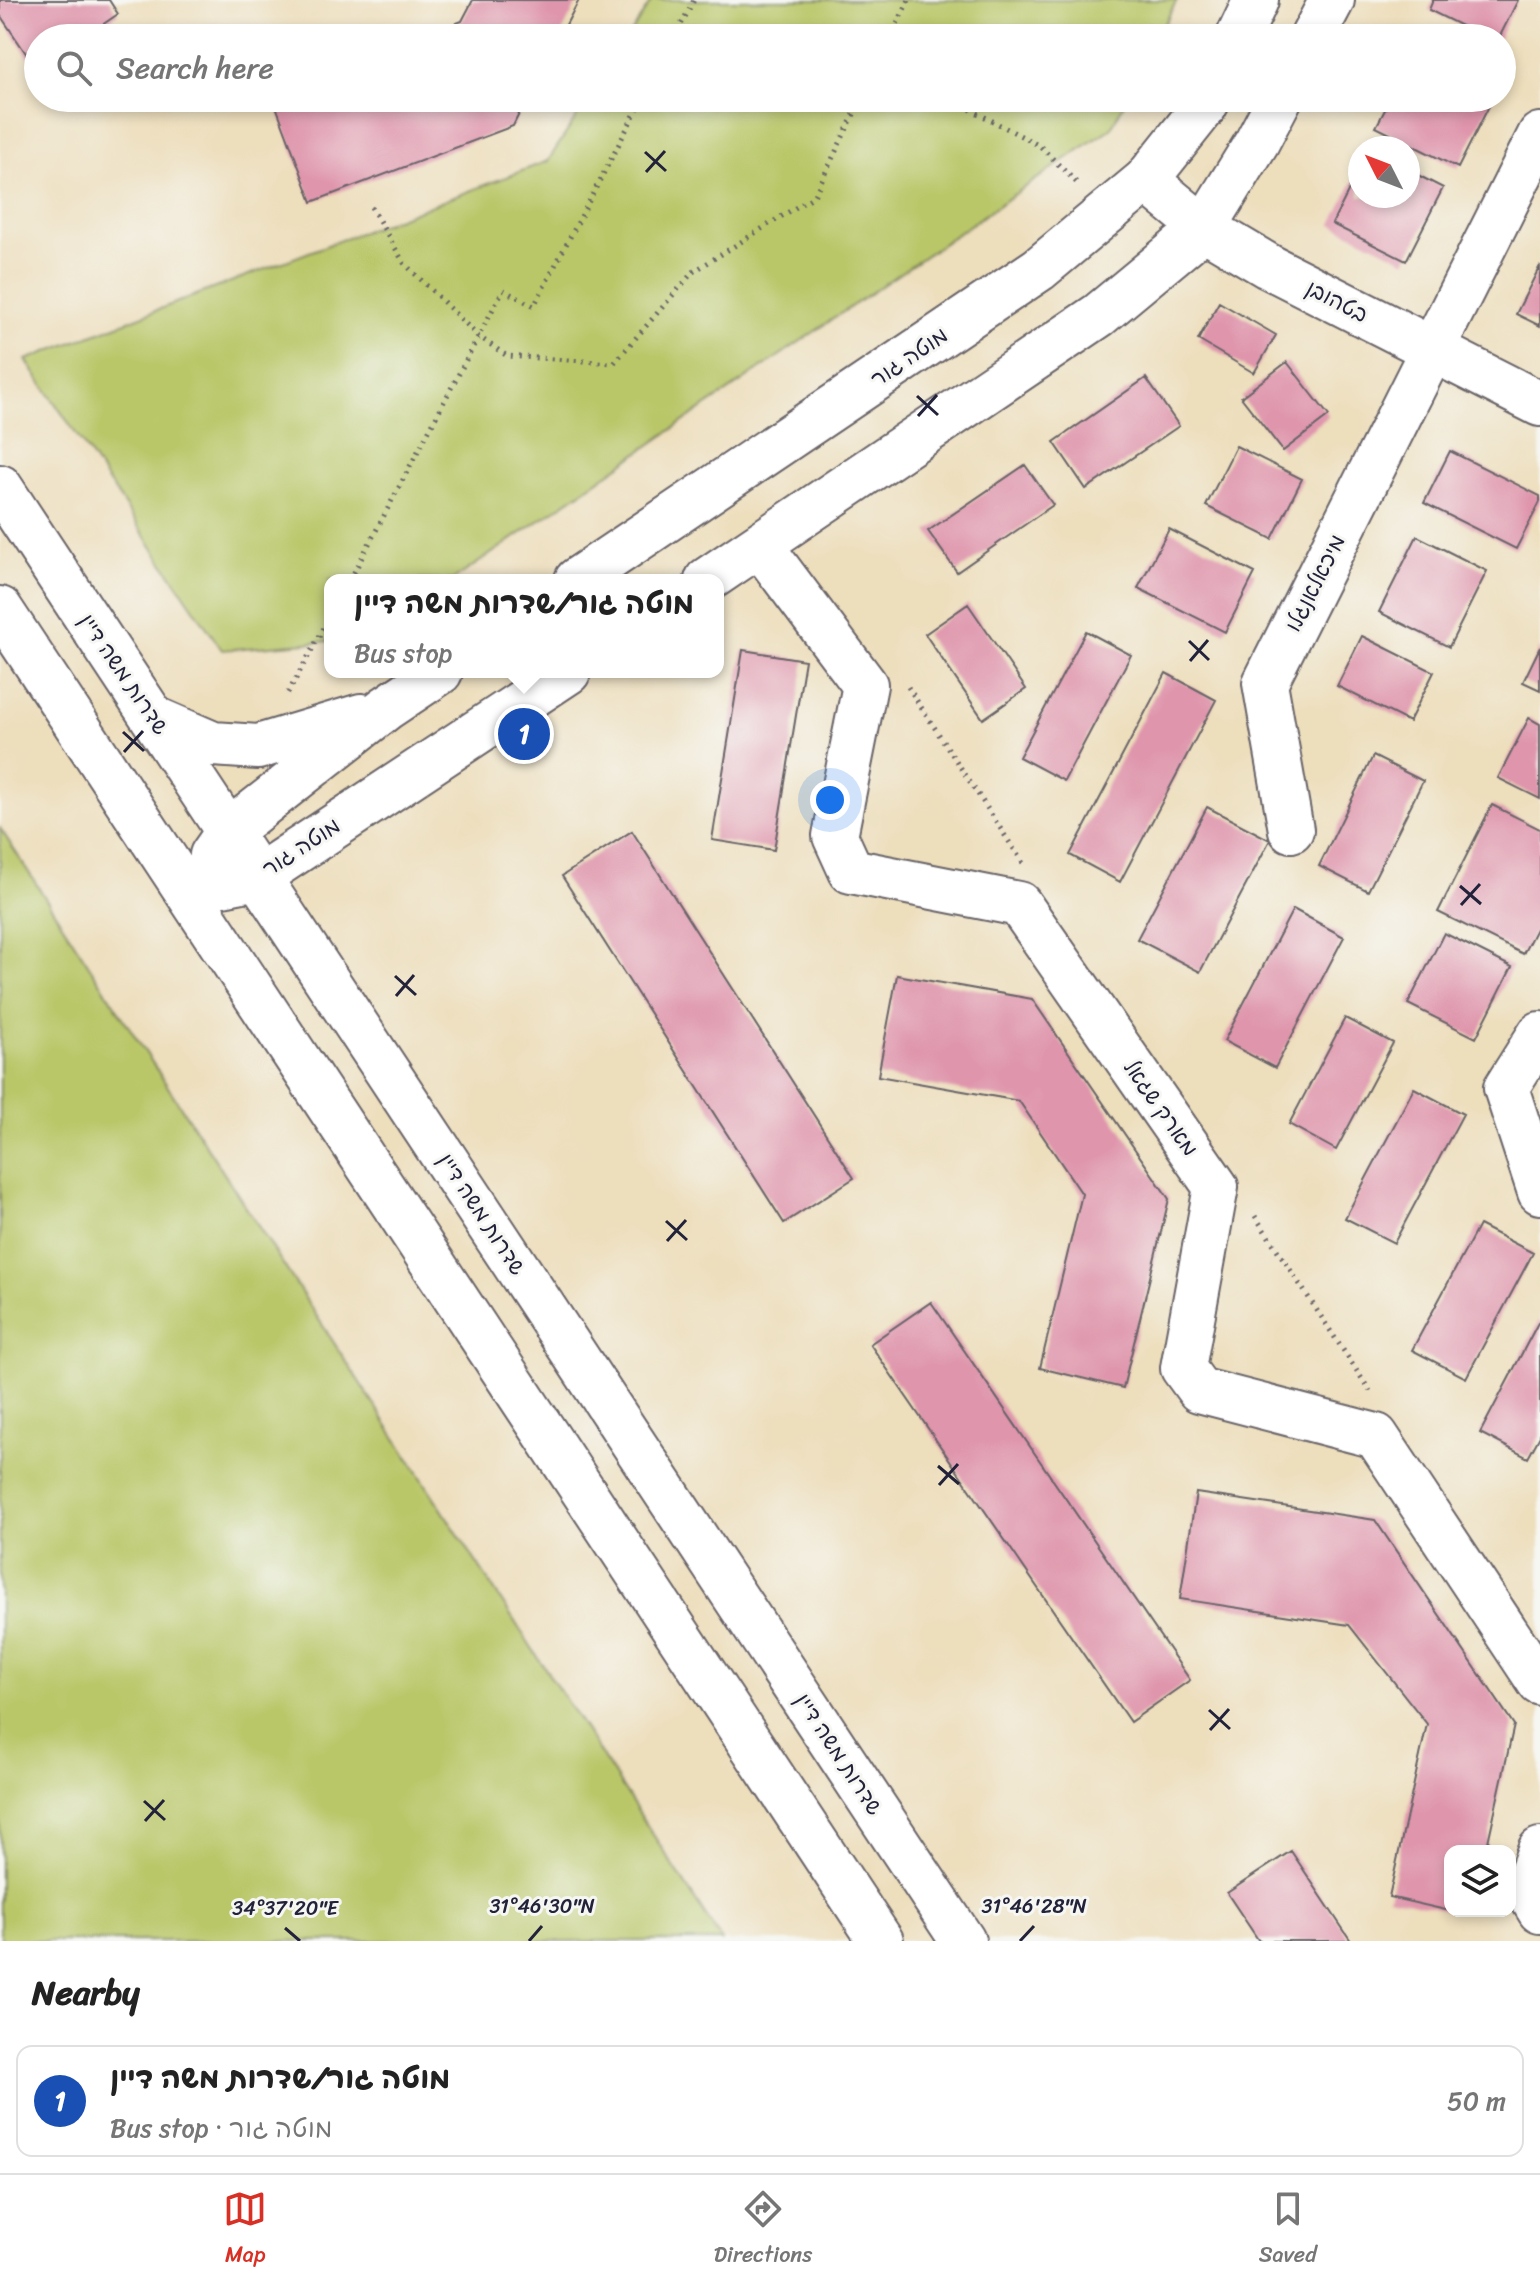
<!DOCTYPE html>
<html lang="en">
<head>
<meta charset="utf-8">
<style>
  :root { --surface:#fff; --page:#f2f2f2; --text:#222; --muted:#767676; --line:#e0e0e0; --accent:#d93025 }
  body { margin:0; font-family:Sriracha,"Playpen Sans Hebrew",sans-serif; background:var(--page); color:var(--text) }
  .controls { position:absolute; right:24px; bottom:24px; display:grid; overflow:hidden; border-radius:16px; box-shadow:0 4px 12px #0003 }
  .controls button { width:72px; height:72px; display:grid; place-items:center; padding:0; border:0; border-bottom:2px solid var(--line); background:var(--surface); color:var(--text); font:40px sans-serif }
  .compass { position:absolute; left:1348px; top:136px; width:72px; height:72px; border-radius:50%; background:var(--surface); box-shadow:0 4px 12px #0003; rotate:312deg }
  .you { position:absolute; left:830px; top:800px; width:28px; height:28px; margin:-20px; border:6px solid #fff; border-radius:50%; background:#1a73e8; box-shadow:0 0 0 12px #1a73e833 }
  .badge { display:grid; place-items:center; width:52px; height:52px; border-radius:50%; background:var(--accent); color:#fff; font-size:26px; font-weight:700 }
  .pin { position:absolute; translate:-50% -50%; border:4px solid #fff; box-shadow:0 2px 8px #0006 }
  .popup { position:absolute; left:324px; top:574px; width:400px; height:104px; box-sizing:border-box; display:grid; place-content:center; border-radius:16px; background:var(--surface); filter:drop-shadow(0 2px 6px #0005); font-size:26px; white-space:nowrap; color:var(--muted) }
  .popup b { font-size:30px; color:var(--text) }
  .popup::after { content:''; position:absolute; left:50%; top:100%; margin-left:-16px; border:16px solid transparent; border-top-color:var(--surface) }
  .list { margin:0; padding:0; list-style:none }
  h2 { display:flex; justify-content:space-between; align-items:center; height:104px; margin:0; padding:0 32px; font-size:34px }
  h2 small { font-size:26px; font-weight:400; color:var(--muted) }
  .list li { display:grid; grid-template-columns:52px 1fr auto; gap:24px; align-items:center; box-sizing:border-box; height:112px; margin:0 16px 16px; padding:0 16px; border:2px solid var(--line); border-radius:16px }
  .list b { display:block; font-size:30px; white-space:nowrap }
  .list p { margin:0; font-size:26px; white-space:nowrap; color:var(--muted) }
  .list em { font-size:26px; font-style:normal; color:var(--muted) }
  .icon { flex:none; width:44px; height:44px; fill:none; stroke:currentColor; stroke-width:2; stroke-linecap:round; stroke-linejoin:round }
  .map { position:relative; flex:none; width:1540px; height:1941px; overflow:hidden }
  .search { position:absolute; background:var(--surface); box-shadow:0 4px 12px #0003; left:24px; right:24px; top:24px; height:88px; display:flex; align-items:center; gap:20px; box-sizing:border-box; padding:0 28px; border-radius:44px; color:var(--muted); font-size:30px }
  .sheet { height:232px; background:var(--surface) }
  nav { display:flex; justify-content:space-around; align-items:center; box-sizing:border-box; height:112px; border-top:2px solid var(--line); background:var(--surface); font-size:22px; color:var(--muted) }
  nav a { display:grid; justify-items:center; gap:4px }
  nav .on { color:var(--accent) }
  .map>svg:first-child { display:block }
</style>
</head>
<body>
<div class="map">
<svg width="1540" height="1941" viewBox="0 0 1540 1941">
  <rect width="100%" height="100%" fill="#f6f6f2"/>
  <filter id="ink" filterUnits="userSpaceOnUse"><feTurbulence type="fractalNoise" baseFrequency=".0125" numOctaves="2"/><feDisplacementMap in="SourceGraphic" scale="16" xChannelSelector="R" yChannelSelector="G"/><feConvolveMatrix kernelMatrix="1 2 1 2 8 2 1 2 1" color-interpolation-filters="sRGB"/></filter>
  <filter id="wash" filterUnits="userSpaceOnUse"><feTurbulence type="fractalNoise" baseFrequency=".006" numOctaves="4" result="noise"/><feDisplacementMap in="SourceGraphic" scale="32" xChannelSelector="R" yChannelSelector="G"/><feGaussianBlur stdDeviation="1.8" result="paint"/><feColorMatrix in="noise" values="0 0 0 0 0 0 0 0 0 0 0 0 0 0 0 0 0 1.4 0 .05"/><feComposite in="paint" operator="in"/></filter>
  <g filter="url(#wash)">
    <rect width="100%" height="100%" fill="#eddebc"/>
    <path fill="#bac769" stroke="#6e7452" stroke-width="2" d="M652 0H1177L1157 38H628Z
      M589 98H1127L1111 128 453 580H330V641L222 650 26 360 548 161Z
      M0 828 722 1941H0Z"/>
    <g id="blocks">
      <path fill="#df95ac" d="M0 0H109L118 14 83 38H38V71L0 15Z
        M473 0H579L559 38H419L462 21Z
        M1433 0H1518L1499 38H1486L1429 10Z
        M273 98H527L513 126 312 202Z
        M1391 98H1493L1458 168 1376 127Z
        M1360 168V196H1408V170L1443 188 1406 261 1332 224Z
        M1540 266V326L1516 314Z
        M1219 302 1276 335 1254 373 1198 340Z
        M1287 362 1329 416 1283 451 1241 397Z
        M1146 378 1179 426 1086 489 1054 442Z
        M1236 446 1302 479 1272 539 1206 506Z
        M1450 451 1540 496V502L1516 549 1424 503Z
        M1025 465 1053 505 957 572 928 531Z
        M1169 529 1255 573 1225 632 1138 588Z
        M1417 536 1487 571 1449 647 1379 612Z
        M968 604 1026 689 983 719 925 634Z
        M1086 631 1131 655 1064 781 1019 757Z
        M1362 636 1434 672 1409 722 1337 686Z
        M1540 647V690L1523 682Z
        M743 650 805 660 774 850 712 840Z
        M1166 673 1216 700 1120 882 1070 855Z
        M1529 718 1540 724V799L1498 778Z
        M1373 756 1423 781 1368 891 1319 866Z
        M1492 805 1540 829V921L1523 954 1438 912Z
        M1207 807 1270 840 1200 972 1137 939Z
        M632 831 854 1178 784 1223 562 876Z
        M1293 909 1344 937 1275 1068 1224 1041Z
        M1444 933 1512 967 1476 1038 1408 1004Z
        M897 975 1032 999 1169 1199 1123 1388 1040 1368 1082 1194 1019 1101 878 1076Z
        M1345 1018 1393 1043 1336 1150 1289 1124Z
        M1414 1088 1463 1114 1394 1243 1345 1218Z
        M1479 1225 1533 1253 1466 1378 1412 1350Z
        M931 1302 1190 1680 1130 1722 870 1344Z
        M1540 1319V1436L1528 1458 1480 1433Z
        M1196 1493 1375 1520 1514 1725 1486 1851H1450V1911L1389 1897 1427 1724 1349 1625 1180 1599Z
        M1291 1851 1351 1941H1259L1227 1893Z"/>
    </g>
  </g>
  <g filter="url(#ink)">
    <use href="#blocks" fill-opacity="0" stroke="#696468" stroke-width="2"/>
    <g fill="none" stroke-linecap="round" stroke-linejoin="round">
      <defs>
        <path id="street" d="M1146 180 1204 228 1268 266 1540 404
          M760 545 865 685 835 836 851 871 1019 904 1216 1187 1183 1368 1199 1390 1376 1436 1540 1683
          M1291 830 1265 683 1540 135
          M1540 1034 1506 1088 1540 1192
          M1540 1850 1526 1888 1540 1911"/>
        <path id="secondary" d="M1238 38 1256 0
          M1312 38 1332 0
          M0 487 963 1941
          M577 580 1039 269 1146 180 1204 107 1209 98
          M707 580 1099 315 1204 228 1257 142 1280 98
          M0 609 881 1941
          M153 718 213 744 258 747 361 716
          M212 855 228 832 386 708 440 672
          M187 891 258 877 568 672"/>
      </defs>
      <use href="#street" stroke="#696468" stroke-width="48"/>
      <use href="#secondary" stroke="#696468" stroke-width="48"/>
      <path stroke="#696468" stroke-width="5" stroke-dasharray="2 6" stroke-linecap="butt" d="M674 38 694 0
        M890 38 909 0
        M949 98 1040 146 1077 183
        M371 207 404 263 478 336 507 356 614 363 693 272 814 196 862 98
        M350 580 503 290 534 306 643 98
        M908 687 1023 863
        M288 693 330 617
        M1255 1216 1370 1391"/>
      <use href="#street" stroke="#fff" stroke-width="44"/>
      <use href="#secondary" stroke="#fff" stroke-width="44"/>
    </g>
  </g>
  <path fill="none" stroke="#22223b" stroke-width="3" d="M645 152 666 171M646 172 665 151M917 396 938 415M918 416 937 395M1189 641 1209 660M1190 661 1208 640M123 732 144 751M124 752 143 731M1460 886 1481 904M1461 905 1480 884M395 976 416 995M396 996 414 975M666 1221 687 1240M667 1241 686 1220M938 1466 959 1484M939 1485 958 1464M1209 1710 1230 1729M1210 1730 1229 1709M144 1801 165 1820M145 1821 164 1800M285 1928 300 1941M529 1941 542 1926M1020 1941 1034 1926"/>
  <g text-anchor="middle" dominant-baseline="central" stroke-width="6" stroke-linejoin="round" paint-order="stroke">
    <g font-size="22" fill="#22223b" stroke="#f6f6f2">
      <text transform="translate(1337 301) rotate(27)">בטהובן</text>
      <text transform="translate(909 357) rotate(-34)">מוטה גור</text>
      <text transform="translate(1315 583) rotate(-63)">מיכאלאנגלו</text>
      <text transform="translate(124 674) rotate(56)">שדרות משה דיין</text>
      <text transform="translate(301 847) rotate(-33)">מוטה גור</text>
      <text transform="translate(1161 1108) rotate(55)">מארק שגאל</text>
      <text transform="translate(482 1214) rotate(57)">שדרות משה דיין</text>
      <text transform="translate(839 1754) rotate(57)">שדרות משה דיין</text>
    </g>
  </g>
  <g font-size="20" text-anchor="middle" fill="#22223b" stroke="#f6f6f2" stroke-width="6" stroke-linejoin="round" paint-order="stroke">
    <text x="542" y="1913">31°46'30"N</text>
    <text x="1034" y="1913">31°46'28"N</text>
    <text x="285" y="1915">34°37'20"E</text>
  </g>
</svg>
<div class="controls">
<button><svg class="icon" aria-label="layers" viewBox="0 0 24 24"><path d="M12 4l9 5-9 5-9-5zM3 14l9 5 9-5"/></svg></button>
</div>
<svg class="compass" viewBox="-18 -18 36 36"><path d="M0-13l5 13h-10z" fill="#e53935"/><path d="M0 13l5-13h-10z" fill="#767676"/></svg>
<div class="you"></div>
<div class="pin badge" style="left:524px;top:734px;background:#1a4fb4">1</div>
<div class="popup"><b>מוטה גור/שדרות משה דיין</b>Bus stop</div>
<div class="search"><svg class="icon" aria-label="search" viewBox="0 0 24 24"><circle cx="10" cy="10" r="6"/><path d="M15 15l6 6"/></svg>Search here</div>
</div>
<section class="sheet">
<h2>Nearby<small></small></h2>
<ul class="list">
<li><span class="badge" style="background:#1a4fb4">1</span><div><b>מוטה גור/שדרות משה דיין</b><p>Bus stop · מוטה גור</p></div><em>50 m</em></li>
</ul>
</section>
<nav>
<a class="on"><svg class="icon" aria-label="map" viewBox="0 0 24 24"><path d="M3 6l6-2 6 2 6-2v14l-6 2-6-2-6 2zM9 4v14M15 6v14"/></svg>Map</a>
<a><svg class="icon" aria-label="directions" viewBox="0 0 24 24"><path d="M12 3l9 9-9 9-9-9zM9 14v-3h6M13 9l2 2-2 2"/></svg>Directions</a>
<a><svg class="icon" aria-label="saved" viewBox="0 0 24 24"><path d="M7 4h10v16l-5-4-5 4z"/></svg>Saved</a>
</nav>
</body>
</html>
